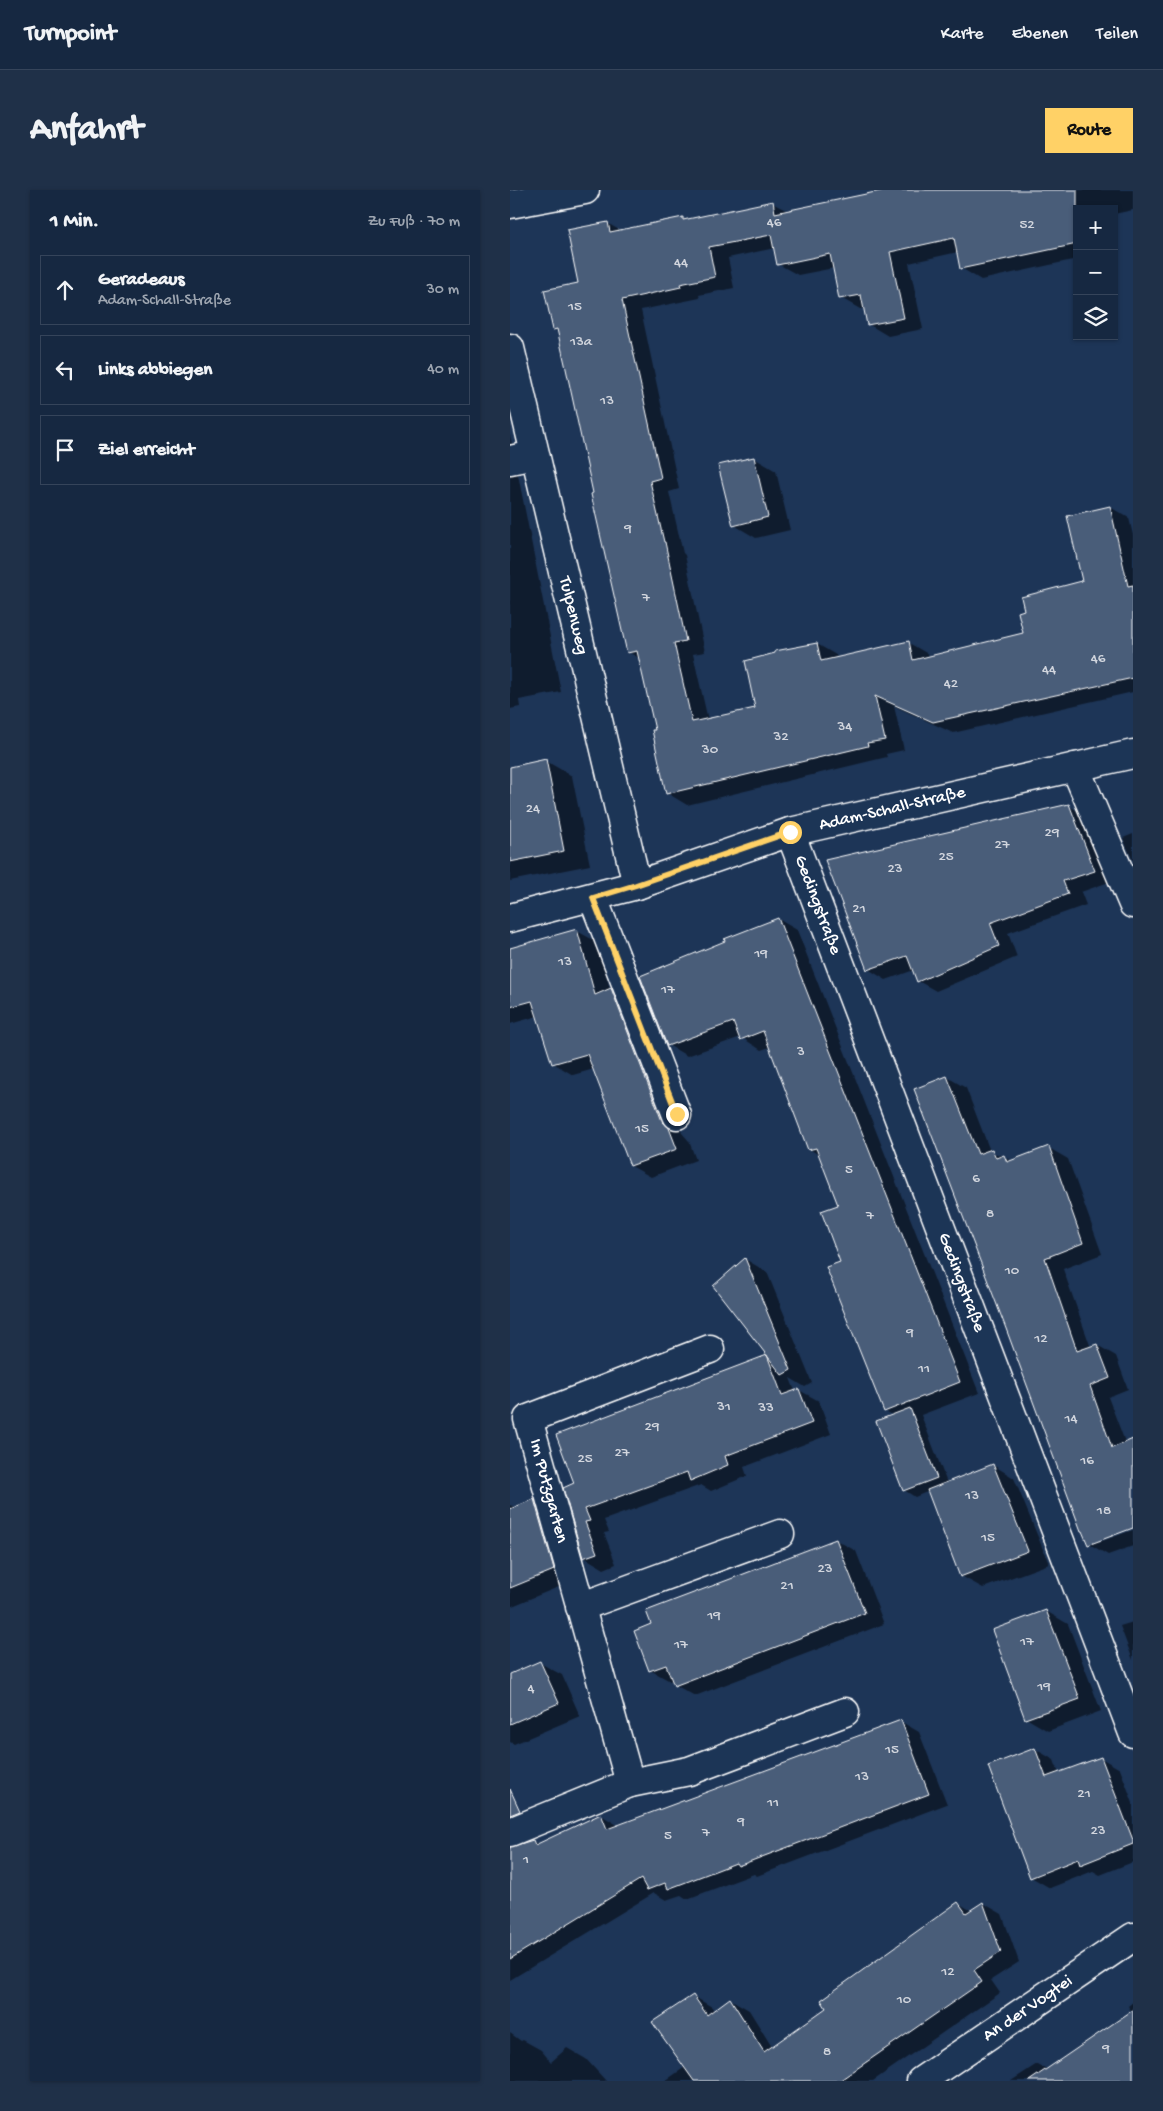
<!DOCTYPE html>
<html lang="de">
<head>
<meta charset="utf-8">
<style>
  :root { --surface:#162841; --page:#1f3048; --text:#f1f3f6; --muted:#9ea6b1; --line:#35445a; --accent:#ffd166 }
  body { margin:0; font-family:"Gochi Hand",sans-serif; background:var(--page); color:var(--text) }
  .controls { position:absolute; right:15px; top:15px; display:grid; overflow:hidden; border-radius:0px; box-shadow:0 1px 4px #0004 }
  .controls button { width:45px; height:45px; display:grid; place-items:center; padding:0; border:0; border-bottom:1px solid var(--line); background:var(--surface); color:var(--text); font:25px sans-serif }
  .stop { position:absolute; width:15px; height:15px; margin:-11px; border:4px solid #ffd166; border-radius:50%; background:#fff }
  .stop.end { background:#ffd166; border-color:#fff; box-shadow:0 1px 5px #0008 }
  .list { margin:0; padding:0; list-style:none }
  h2 { display:flex; justify-content:space-between; align-items:center; height:65px; margin:0; padding:0 20px; font-size:21px }
  h2 small { font-size:16px; font-weight:400; color:var(--muted) }
  .list li { display:grid; grid-template-columns:32px 1fr auto; gap:15px; align-items:center; box-sizing:border-box; height:70px; margin:0 10px 10px; padding:0 10px; border:1px solid var(--line); border-radius:0px }
  .list b { display:block; font-size:19px; white-space:nowrap }
  .list p { margin:0; font-size:16px; white-space:nowrap; color:var(--muted) }
  .list em { font-size:16px; font-style:normal; color:var(--muted) }
  .icon { flex:none; width:28px; height:28px; fill:none; stroke:currentColor; stroke-width:2; stroke-linecap:round; stroke-linejoin:round }
  .map { position:relative; flex:none; width:623px; height:1891px; overflow:hidden; border-radius:0px }
  header { display:flex; align-items:center; gap:30px; box-sizing:border-box; height:70px; padding:0 25px; background:var(--surface); border-bottom:1px solid var(--line) }
  header strong { font-size:24px }
  nav { display:flex; gap:28px; margin-inline-start:auto; font-size:18px }
  .intro { display:flex; align-items:center; justify-content:space-between; box-sizing:border-box; height:120px; padding:0 30px }
  h1 { margin:0; font-size:35px }
  .button { padding:12px 22px; border-radius:0px; background:var(--accent); color:#111; font-size:18px; font-weight:700 }
  main { display:flex; gap:30px; padding:0 30px }
  aside { flex:1; background:var(--surface); border-radius:0px; box-shadow:0 1px 4px #0004 }
  .map>svg:first-child { display:block }
</style>
</head>
<body>
<header>
<strong>Turnpoint</strong>
<nav><a>Karte</a><a>Ebenen</a><a>Teilen</a></nav>
</header>
<div class="intro"><h1>Anfahrt</h1><a class="button">Route</a></div>
<main>
<aside>
<h2>1 Min.<small>Zu Fuß · 70 m</small></h2>
<ul class="list">
<li><svg class="icon" aria-label="ahead" viewBox="0 0 24 24"><path d="M12 20V5M6 11l6-6 6 6"/></svg><div><b>Geradeaus</b><p>Adam-Schall-Straße</p></div><em>30 m</em></li>
<li><svg class="icon" aria-label="left" viewBox="0 0 24 24"><path d="M17 20v-9H6M10 6l-5 5 5 5"/></svg><div><b>Links abbiegen</b></div><em>40 m</em></li>
<li><svg class="icon" aria-label="arrive" viewBox="0 0 24 24"><path d="M6 21V4h12l-3 4 3 4H6"/></svg><div><b>Ziel erreicht</b></div></li>
</ul>
</aside>
<div class="map">
<svg width="623" height="1891" viewBox="0 0 623 1891">
  <rect width="100%" height="100%" fill="#1d3557"/>
  <filter id="ink" filterUnits="userSpaceOnUse"><feTurbulence type="fractalNoise" baseFrequency=".02" numOctaves="2"/><feDisplacementMap in="SourceGraphic" scale="10" xChannelSelector="R" yChannelSelector="G"/><feConvolveMatrix kernelMatrix="1 2 1 2 8 2 1 2 1" color-interpolation-filters="sRGB"/></filter>
  <g filter="url(#ink)">
    <path fill="#0007" d="M364 0H623V20L604 24V19H567V69L471 90 451 78 448 62 399 73 413 139 378 146 358 134 355 118 350 119 331 108 324 78 288 85 268 74 265 58 218 68 224 98 189 105 190 108 131 120 169 299 159 302 173 363 175 365 195 462 183 464 198 530 247 519 307 454 326 465 327 469 399 453 418 464 419 467 514 444 573 392 600 317 619 328 623 345V502L443 543 384 516 394 560 376 564 377 567 177 615 157 603 146 540 131 469 118 462 49 142 44 139 69 94 97 33 111 41 172 28 176 30 262 13 278 21 364 4Z
      M0 244 51 502 9 510 10 517 0 519Z
      M244 268 266 281 280 340 246 348 224 335Z
      M36 571 62 586 80 675 0 691V578Z
      M559 616 577 626 602 691 571 702 576 715 498 743 507 767 426 801 408 791 404 780 376 790 358 779Z
      M623 644V671L613 648Z
      M268 729 287 740 469 1203 411 1225 437 1293 483 1275 504 1288 539 1374 473 1398 451 1386 419 1301 405 1307 394 1300 383 1225 375 1221 332 1072 330 1015 311 966 299 959 260 857 251 860 231 847 177 866 158 855Z
      M67 741 87 752 100 799 121 811 172 943 179 951 186 970 141 987 121 976 84 879 63 885 43 873 28 826 0 834V759Z
      M437 887 456 898 480 961 503 971 539 958 558 969 592 1064 553 1079 581 1158 587 1155 606 1166 618 1199 598 1207 620 1265 623 1267V1337L589 1349V1352L623 1340V1356L598 1365 579 1354Z
      M235 1069 257 1082 302 1193 295 1197 280 1188 285 1201 289 1200 309 1211 321 1244 234 1277 237 1286 201 1301 191 1295 94 1330 99 1342 94 1343 106 1374 94 1379 74 1367 66 1294 257 1167 262 1169Z
      M24 1310 44 1322 63 1391 0 1417V1315L6 1318Z
      M326 1350 346 1361 374 1434 185 1506 165 1495 163 1490 160 1491 140 1480 143 1435Z
      M536 1421 558 1434 591 1521 538 1541 516 1528Z
      M623 1432V1470L610 1436Z
      M30 1473 52 1485 70 1526 4 1554 0 1552V1485Z
      M390 1531 409 1542 437 1614 247 1686 244 1684 177 1709 171 1705 156 1710 144 1703 0 1790V1659L22 1651 28 1654 91 1625 109 1636Z
      M525 1559 544 1570 549 1584 591 1568 610 1579 623 1613V1672L590 1685 583 1681 540 1698 521 1687Z
      M448 1713 462 1721 473 1713 492 1724 509 1772 481 1790 490 1803 363 1891H155L175 1877 183 1806 202 1817 204 1821 220 1809 239 1820 262 1857 318 1818Z
      M623 1812V1891H501L527 1874 538 1880 622 1822 618 1816Z
      M0 1843 11 1851 13 1850 31 1860 41 1872 57 1858 76 1869 96 1891H0Z"/>
    <path fill="#4a5d79" stroke="#fff" d="M375 0H567V54L450 79 444 48 380 62 394 128 357 135 351 105 329 109 320 64 267 75 261 45 199 57 205 87 170 94 171 97 112 110 151 288 140 291 154 352H155L176 451 164 453 182 532 245 518 235 471 265 463V461L307 453 311 471 399 451 403 470 513 443 508 422 514 420 511 407 572 391 557 326 600 316 618 396 623 395V488L423 532 365 506 375 550 357 553 358 556 156 604 142 540H145L127 461 117 463 81 304 83 303 55 174 47 139 43 140 34 100 68 93 57 40 98 32 100 42 173 27V30L263 11 265 23Z
      M244 267 258 327 223 336 208 275Z
      M36 569 54 661 0 672V577Z
      M559 614 585 681 553 691 558 704 480 733 489 756 407 792 397 766 357 780 315 670Z
      M268 728 450 1192 374 1222 316 1077 330 1072 311 1021 328 1015 306 958 298 960 253 841 230 850 223 832 157 856 130 786 215 751 214 749Z
      M67 739 85 805 101 798 152 931 159 938 167 959 120 976 77 864 42 874 22 811 0 817V758Z
      M437 886 468 964 482 959 486 968 494 965 497 972 539 956 573 1053 535 1068 567 1161 587 1154 600 1188 580 1196 602 1258 623 1249V1338L578 1355 572 1341H571L495 1136 404 899Z
      M235 1068 281 1180 272 1185 203 1096Z
      M257 1165 272 1205 289 1199 302 1233 215 1266 218 1275 180 1291 177 1282 75 1319 80 1331 75 1332 87 1363 73 1368 53 1298 64 1293 46 1245Z
      M400 1218 427 1288 393 1301 366 1231Z
      M483 1274 518 1361 450 1387 417 1300Z
      M24 1309 44 1380 0 1398V1319Z
      M326 1349 355 1423 164 1496 156 1475 139 1481 124 1441 141 1434 136 1421Z
      M536 1420 570 1509 515 1529 482 1440Z
      M30 1471 49 1513 0 1534V1484Z
      M391 1530 419 1604 228 1676 226 1673 158 1699 155 1693 137 1700 131 1689 0 1769V1657L23 1650 25 1655 91 1624 97 1639Z
      M525 1558 536 1587 591 1567 623 1650V1654L570 1675 568 1669 520 1688 478 1576Z
      M0 1599 10 1621 0 1625Z
      M448 1712 456 1723 473 1712 491 1762 464 1780 472 1792 329 1891H184L142 1832 183 1805 197 1825 220 1808 254 1862 316 1818 311 1810Z
      M623 1820V1891H519L563 1861Z"/>
    <g fill="none" stroke-linecap="round" stroke-linejoin="round">
      <defs>
        <g id="minor">
          <path d="M0 14 75 0"/>
          <path id="s1" d="M0 158 127 695"/>
          <path d="M0 270 25 265"/>
          <path d="M565 577 623 714"/>
          <path id="s2" d="M280 642 623 1543"/>
          <path d="M83 708 167 925"/>
          <path id="s3" d="M0 728 127 695 280 642 623 564"/>
          <path d="M70 1417 270 1344"/>
          <path d="M120 1593 179 1581 335 1522"/>
          <path d="M0 1642 120 1593 18 1229 200 1159"/>
          <path id="s4" d="M411 1891 623 1747"/>
        </g>
      </defs>
      <use href="#minor" stroke="#fff" stroke-width="31"/>
      <use href="#minor" stroke="#1d3557" stroke-width="28"/>
    </g>
  </g>
  <g fill="none" stroke-linecap="round" stroke-linejoin="round" filter="url(#ink)">
    <path stroke="#ffd166" stroke-width="6" d="M167 924 83 708 126 695 280 642"/>
  </g>
  <g text-anchor="middle" dominant-baseline="central" stroke-width="4.5" stroke-linejoin="round" paint-order="stroke">
    <g font-size="15" fill="#d2d6de">
      <text x="264" y="33">46</text>
      <text x="517" y="35">52</text>
      <text x="171" y="73">44</text>
      <text x="65" y="117">15</text>
      <text x="71" y="152">13a</text>
      <text x="97" y="211">13</text>
      <text x="118" y="339">9</text>
      <text x="136" y="408">7</text>
      <text x="588" y="469">46</text>
      <text x="539" y="480">44</text>
      <text x="441" y="494">42</text>
      <text x="335" y="537">34</text>
      <text x="271" y="547">32</text>
      <text x="200" y="560">30</text>
      <text x="23" y="619">24</text>
      <text x="542" y="643">29</text>
      <text x="492" y="655">27</text>
      <text x="436" y="667">25</text>
      <text x="385" y="679">23</text>
      <text x="349" y="719">21</text>
      <text x="251" y="764">19</text>
      <text x="55" y="772">13</text>
      <text x="158" y="800">17</text>
      <text x="291" y="862">3</text>
      <text x="132" y="939">15</text>
      <text x="339" y="980">5</text>
      <text x="466" y="989">6</text>
      <text x="480" y="1024">8</text>
      <text x="360" y="1026">7</text>
      <text x="502" y="1081">10</text>
      <text x="400" y="1143">9</text>
      <text x="531" y="1149">12</text>
      <text x="414" y="1179">11</text>
      <text x="214" y="1217">31</text>
      <text x="256" y="1218">33</text>
      <text x="561" y="1229">14</text>
      <text x="142" y="1237">29</text>
      <text x="112" y="1263">27</text>
      <text x="75" y="1269">25</text>
      <text x="577" y="1271">16</text>
      <text x="462" y="1306">13</text>
      <text x="594" y="1321">18</text>
      <text x="478" y="1348">15</text>
      <text x="315" y="1379">23</text>
      <text x="277" y="1396">21</text>
      <text x="204" y="1426">19</text>
      <text x="517" y="1452">17</text>
      <text x="171" y="1455">17</text>
      <text x="534" y="1497">19</text>
      <text x="21" y="1499">4</text>
      <text x="382" y="1560">15</text>
      <text x="352" y="1587">13</text>
      <text x="574" y="1604">21</text>
      <text x="263" y="1613">11</text>
      <text x="231" y="1632">9</text>
      <text x="588" y="1641">23</text>
      <text x="196" y="1643">7</text>
      <text x="158" y="1646">5</text>
      <text x="16" y="1670">1</text>
      <text x="438" y="1782">12</text>
      <text x="394" y="1810">10</text>
      <text x="596" y="1859">9</text>
      <text x="317" y="1862">8</text>
    </g>
    <g font-size="18" fill="#fff" stroke="#1d3557">
      <text stroke="none"><textPath href="#s1" startOffset="275">Tulpenweg</textPath></text>
      <text stroke="none"><textPath href="#s3" startOffset="398">Adam-Schall-Straße</textPath></text>
      <text stroke="none"><textPath href="#s2" startOffset="78">Gedingstraße</textPath></text>
      <text stroke="none"><textPath href="#s2" startOffset="482">Gedingstraße</textPath></text>
      <text transform="translate(38 1301) rotate(75)">Im Putzgarten</text>
      <text stroke="none"><textPath href="#s4" startOffset="129">An der Vogtei</textPath></text>
    </g>
  </g>
</svg>
<div class="controls">
<button>+</button>
<button>−</button>
<button><svg class="icon" aria-label="layers" viewBox="0 0 24 24"><path d="M12 4l9 5-9 5-9-5zM3 14l9 5 9-5"/></svg></button>
</div>
<div class="stop" style="left:280px;top:642px"></div>
<div class="stop end" style="left:167px;top:924px"></div>
</div>
</main>
</body>
</html>
